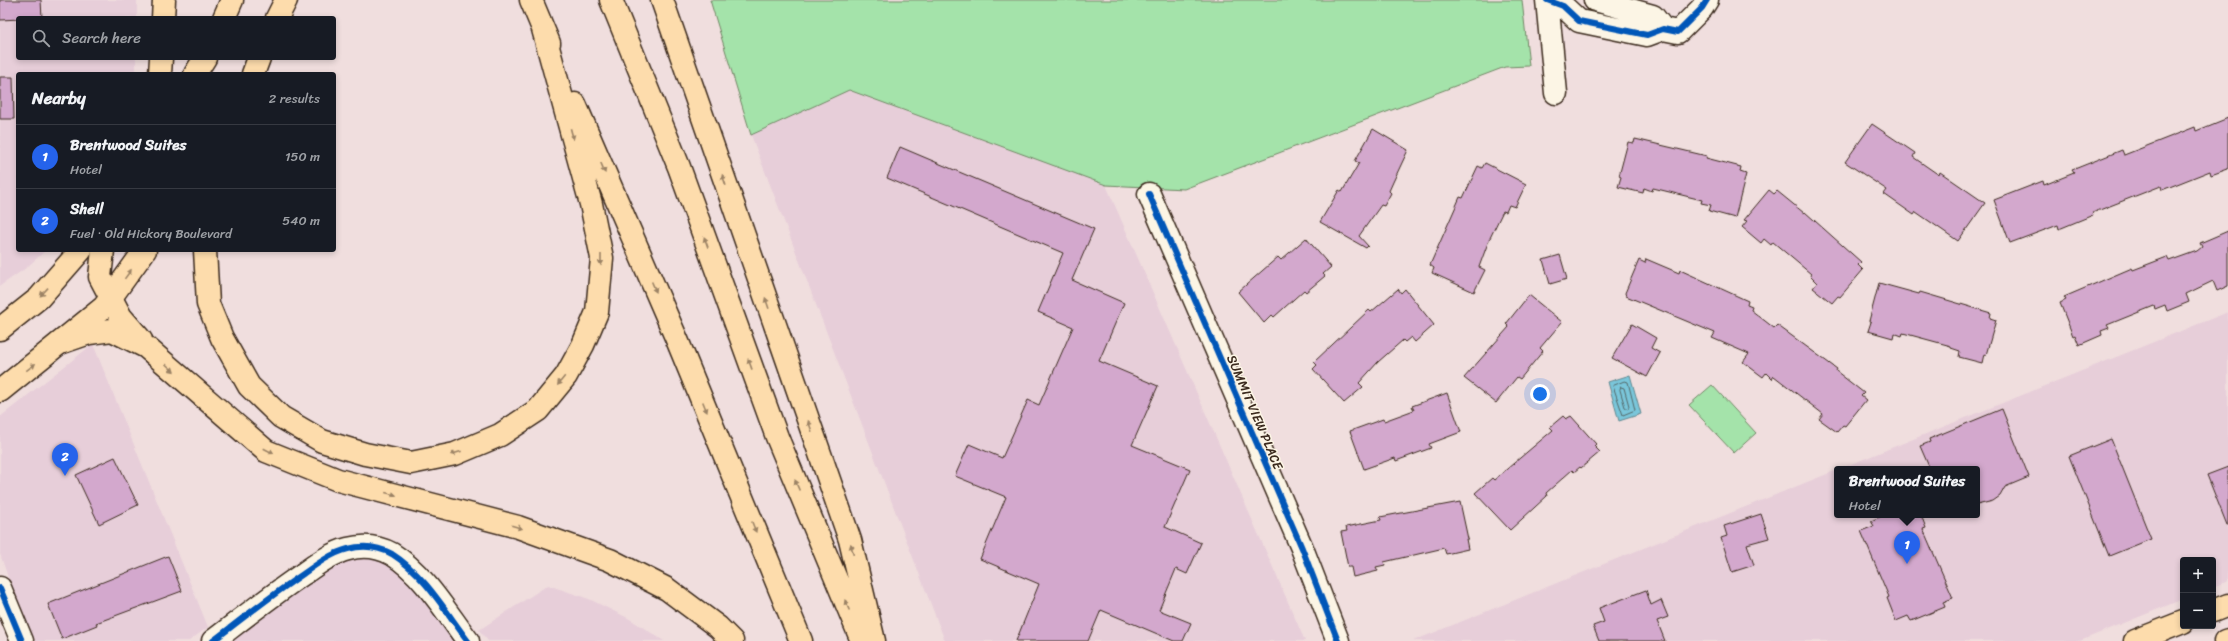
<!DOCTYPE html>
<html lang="en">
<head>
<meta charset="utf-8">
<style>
  :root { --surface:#171b24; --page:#20242c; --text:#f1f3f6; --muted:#9ea1a6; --line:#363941; --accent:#2563eb }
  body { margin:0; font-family:Sriracha,sans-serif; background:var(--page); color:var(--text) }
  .controls { position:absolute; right:12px; bottom:12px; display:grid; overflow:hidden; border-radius:4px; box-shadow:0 2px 6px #0003 }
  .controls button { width:36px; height:36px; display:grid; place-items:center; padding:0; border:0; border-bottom:1px solid var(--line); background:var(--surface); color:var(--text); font:20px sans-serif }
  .you { position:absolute; left:1540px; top:394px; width:14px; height:14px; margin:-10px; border:3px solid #fff; border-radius:50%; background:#1a73e8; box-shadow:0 0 0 6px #1a73e833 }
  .badge { display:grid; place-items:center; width:26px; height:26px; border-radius:50%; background:var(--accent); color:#fff; font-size:13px; font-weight:700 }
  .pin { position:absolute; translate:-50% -33px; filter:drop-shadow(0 1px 2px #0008) }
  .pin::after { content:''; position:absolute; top:21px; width:14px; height:12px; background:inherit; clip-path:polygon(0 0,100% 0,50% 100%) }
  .popup { position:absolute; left:1834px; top:466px; width:146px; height:52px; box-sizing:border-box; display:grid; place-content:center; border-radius:4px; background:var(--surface); filter:drop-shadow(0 1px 3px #0005); font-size:13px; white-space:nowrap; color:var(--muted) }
  .popup b { font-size:15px; color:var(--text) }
  .popup::after { content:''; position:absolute; left:50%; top:100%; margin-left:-8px; border:8px solid transparent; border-top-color:var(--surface) }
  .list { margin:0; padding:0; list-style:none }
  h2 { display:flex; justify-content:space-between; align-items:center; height:52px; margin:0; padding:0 16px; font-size:17px }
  h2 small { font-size:13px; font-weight:400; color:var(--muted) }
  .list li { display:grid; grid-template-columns:26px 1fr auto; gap:12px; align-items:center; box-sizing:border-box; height:64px; padding:0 16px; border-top:1px solid var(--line) }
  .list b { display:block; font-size:15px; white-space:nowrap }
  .list p { margin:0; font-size:13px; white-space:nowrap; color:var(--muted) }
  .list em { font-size:13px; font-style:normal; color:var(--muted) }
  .icon { flex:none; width:22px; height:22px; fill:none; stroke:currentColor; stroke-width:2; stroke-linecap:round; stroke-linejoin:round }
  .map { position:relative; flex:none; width:2228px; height:641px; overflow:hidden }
  .search { position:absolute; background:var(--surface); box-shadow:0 2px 6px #0003; left:16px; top:16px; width:320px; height:44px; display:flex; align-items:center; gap:10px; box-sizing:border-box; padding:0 14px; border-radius:4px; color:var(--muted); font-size:15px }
  .panel { position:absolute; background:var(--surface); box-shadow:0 2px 6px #0003; left:16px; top:72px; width:320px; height:180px; border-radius:4px }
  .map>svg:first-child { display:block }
</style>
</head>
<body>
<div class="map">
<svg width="2228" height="641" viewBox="0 0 2228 641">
  <rect width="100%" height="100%" fill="#f0dede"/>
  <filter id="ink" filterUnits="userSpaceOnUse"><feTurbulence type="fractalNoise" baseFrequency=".025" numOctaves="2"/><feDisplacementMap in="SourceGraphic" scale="8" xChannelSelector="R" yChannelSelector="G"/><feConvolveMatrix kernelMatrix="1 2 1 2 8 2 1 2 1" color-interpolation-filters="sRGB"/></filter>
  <g filter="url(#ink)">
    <path fill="#e7ced9" d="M0 0H137V18H18V58H136V69L135 74H18V250H46L26 268 0 286Z
      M848 90 1106 185 1305 641H945L751 135Z
      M2228 312V581L2213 587V560H2183V599L2080 641H1413L1837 470V515H1977V469H1839Z
      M93 344 208 627 189 641H33L21 615 0 554V417Z
      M360 558 375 560 388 565 406 577 454 641H232L333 566Z
      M548 585 589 599 628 618 664 641H488L479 630Z"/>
    <path fill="#a4e3aa" stroke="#708664" d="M710 0H1522L1529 66 1505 67 1184 189 1106 185 849 90 751 135Z
      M1712 385 1756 433 1734 453 1689 405Z"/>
    <path fill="#7ac6da" stroke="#61888f" d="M1630 375 1641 414 1619 421 1608 382Z"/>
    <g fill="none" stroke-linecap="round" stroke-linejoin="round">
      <path stroke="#546869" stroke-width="1" d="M1625 381 1628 382 1635 410 1623 415 1613 386Z
        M1621 387 1624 388 1629 406 1628 409 1625 407 1620 390Z"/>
    </g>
    <path fill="#d3a8cd" stroke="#3b2a1e" d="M0 0H41L42 18 0 20Z
      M0 77H13L14 119H0Z
      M2228 118V169L2211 175 2210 171 2162 190 2161 186 2092 213 2093 215 2059 229 2058 225 2010 243 1994 200 2043 181 2044 185 2074 173 2072 170 2122 150 2124 155 2195 127 2196 131Z
      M1872 124 1915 153 1913 157 1939 175 1940 172 1985 203 1958 241 1916 212 1914 215 1884 194 1887 190 1845 162Z
      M1373 129 1408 150 1393 182 1389 191 1391 193 1384 206 1381 205 1359 236 1368 246 1366 248 1320 222 1339 190 1342 192 1359 163 1355 161Z
      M1635 139 1707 156 1706 158 1741 167 1740 172 1746 174 1735 218 1709 211 1711 205 1701 203 1702 200 1653 188 1652 191 1644 188 1643 193 1618 187 1621 177 1619 176 1628 142 1634 143Z
      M900 147 1094 229 1072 280 1124 303 1099 361 1158 386 1132 445 1190 469 1165 527 1201 543 1187 574 1176 569 1159 610 1191 623 1183 641H1174L1101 610 1088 641H1016L1039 584 980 559 1006 497 955 476 969 444 1002 458 1028 400 1039 405 1073 327 1038 312 1063 253 887 178Z
      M1485 163 1526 184 1515 207 1509 205 1506 212 1503 211 1489 240 1479 267 1485 270 1474 292 1432 273 1434 268 1430 265 1460 197 1463 198 1478 166 1482 168Z
      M1769 190 1774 194 1777 191 1804 213 1805 212 1861 262 1858 265 1863 270 1840 297 1838 296 1832 303 1813 288 1817 283 1810 276 1811 274 1773 242 1771 245 1764 239 1761 243 1742 227 1747 221 1744 220Z
      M2228 231V286L2217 291 2213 281 2186 294 2189 302 2167 311 2165 305 2155 309 2154 306 2107 325 2109 328 2101 331 2102 335 2079 345 2075 335 2073 336 2060 303 2066 300 2064 297 2132 268 2133 270 2167 257 2169 261 2197 251 2202 247 2200 243Z
      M1306 238 1331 267 1323 274 1325 276 1306 292 1304 290 1274 317 1272 315 1264 323 1238 292 1278 257 1281 260Z
      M1560 255 1567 279 1550 284 1543 260Z
      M1646 259 1679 273 1680 270 1748 301 1747 305 1752 307 1751 310 1774 328 1777 325 1837 369 1836 371 1864 393 1861 396 1866 400 1845 426 1843 425 1837 432 1819 419 1823 414 1774 376 1772 379 1766 373 1763 377 1743 362 1749 354 1712 338 1715 333 1626 296 1625 293 1639 260 1645 263Z
      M1879 283 1919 294 1920 292 1991 313 1990 318 1996 320 1986 355 1984 354 1982 363 1959 357 1960 351 1951 348V346L1903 333 1902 336 1894 333 1893 338 1868 331 1871 322 1869 321Z
      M1398 289 1401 293 1405 289 1434 325 1415 342 1411 337 1405 342 1403 340 1378 362 1359 383 1363 387 1344 403 1313 369 1317 365 1314 362 1369 310 1371 312Z
      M1529 295 1562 322 1540 348 1543 351 1520 379 1517 377 1496 403 1464 378 1509 327 1506 324Z
      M1632 324 1656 338 1651 348 1660 353 1647 377 1612 358Z
      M1447 393 1461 432 1429 444 1431 448 1396 461 1395 458 1364 469 1350 431 1383 419 1384 421 1414 410 1412 406Z
      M2002 409 2029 477 2005 487 2000 496 1993 501 1977 505V469H1930L1920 446 1930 442 1929 439Z
      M1563 416 1566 419 1571 416 1596 444 1594 446 1600 452 1581 468 1580 467 1574 472 1572 470 1546 493 1547 496 1510 530 1475 493 1492 478 1494 480 1553 430 1550 427Z
      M2111 439 2151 539 2109 556 2069 456Z
      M115 457 138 505 99 524 76 475Z
      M2228 467V525H2227L2207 475Z
      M1460 502 1468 539H1466L1468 549 1446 554 1444 548 1384 562 1385 565 1376 567 1378 571 1353 577 1351 567H1348L1341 532 1347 531 1346 527 1381 520 1380 517Z
      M1761 514 1769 538 1747 544 1754 565 1732 572 1721 538 1727 536 1724 526Z
      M1884 515H1921L1926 528 1923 529 1953 598 1943 602 1945 607 1911 621 1908 616 1896 621 1887 598 1889 597 1861 531 1874 526 1871 521Z
      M168 556 182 591 96 623 97 625 62 639 48 604Z
      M1646 590 1651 605 1661 600 1668 617 1657 621 1665 641H1599L1593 626 1604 622 1599 608Z"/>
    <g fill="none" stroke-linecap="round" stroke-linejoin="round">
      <defs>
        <path id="minor" d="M1547 0 1563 6 1579 21 1647 35 1663 29 1678 32 1702 8 1707 0
          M1547 0 1556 93
          M1595 0 1653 16 1663 29
          M1149 194 1302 548 1338 641
          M0 588 22 641
          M213 641C243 618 272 595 303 574 317 564 332 553 348 549 363 545 379 547 392 554 424 574 446 612 468 641"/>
        <path id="major" d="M224 18 232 0
          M277 18 286 0
          M195 74 205 58
          M0 329 39 298 81 250
          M0 391 104 307 145 250
          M2213 611 2228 605
          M2135 641 2183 622
          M2225 641 2228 640"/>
        <path id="highway" d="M531 0 549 43
          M611 0 679 167 777 437 862 641
          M662 0 850 540 874 641
          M163 18 164 0
          M160 74 161 58
          M253 74 259 58
          M575 104 678 342 801 641
          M103 250 100 277 121 317 141 340
          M205 250 208 304 222 338 249 386 281 417 322 441 365 454 411 463 455 454 500 435 538 410 566 376 583 345 597 312 602 258 591 204 543 29
          M60 343 89 333 112 330 146 347 266 451 338 480 518 527 610 560 667 589 718 627 732 641"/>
      </defs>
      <use href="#minor" stroke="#3b2a1e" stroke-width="25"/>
      <use href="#major" stroke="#3b2a1e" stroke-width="25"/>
      <use href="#highway" stroke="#3b2a1e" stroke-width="25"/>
      <use href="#minor" stroke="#fcf5e5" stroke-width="22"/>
      <use href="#major" stroke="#fddcac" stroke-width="22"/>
      <use href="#highway" stroke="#fddcac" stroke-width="22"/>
      <defs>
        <path id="cycleway" d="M1547 0 1563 6 1579 21 1647 35 1663 29 1678 32 1702 8 1707 0
          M1149 194 1302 548 1338 641
          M0 588 22 641
          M213 641C243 618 272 595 303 574 317 564 332 553 348 549 363 545 379 547 392 554 424 574 446 612 468 641"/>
      </defs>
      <use href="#cycleway" stroke="#fcf5e5" stroke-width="8"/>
      <use href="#cycleway" stroke="#0057b8" stroke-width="6"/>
    </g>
    <defs><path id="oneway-solid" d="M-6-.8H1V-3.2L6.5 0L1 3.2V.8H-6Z"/></defs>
    <g fill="#9c8365">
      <use href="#oneway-solid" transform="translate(572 134) rotate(75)"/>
      <use href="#oneway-solid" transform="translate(603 168) rotate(67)"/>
      <use href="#oneway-solid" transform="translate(724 180) rotate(-109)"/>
      <use href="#oneway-solid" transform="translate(706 242) rotate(-110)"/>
      <use href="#oneway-solid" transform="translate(601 260) rotate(90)"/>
      <use href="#oneway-solid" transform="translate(128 274) rotate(-54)"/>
      <use href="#oneway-solid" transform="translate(654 287) rotate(67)"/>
      <use href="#oneway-solid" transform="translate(44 292) rotate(133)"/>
      <use href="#oneway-solid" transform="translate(767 303) rotate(-109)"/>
      <use href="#oneway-solid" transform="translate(750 364) rotate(-110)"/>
      <use href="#oneway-solid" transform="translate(31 367) rotate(-38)"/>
      <use href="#oneway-solid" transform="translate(170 368) rotate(42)"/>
      <use href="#oneway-solid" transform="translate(561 381) rotate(129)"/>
      <use href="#oneway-solid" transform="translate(705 407) rotate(68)"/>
      <use href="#oneway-solid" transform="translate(810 426) rotate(-109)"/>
      <use href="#oneway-solid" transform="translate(269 451) rotate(27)"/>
      <use href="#oneway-solid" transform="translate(456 453) rotate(162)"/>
      <use href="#oneway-solid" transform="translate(797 485) rotate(-113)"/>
      <use href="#oneway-solid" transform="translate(391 494) rotate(14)"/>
      <use href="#oneway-solid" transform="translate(517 527) rotate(17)"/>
      <use href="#oneway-solid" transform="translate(754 527) rotate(68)"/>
      <use href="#oneway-solid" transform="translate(852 549) rotate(-103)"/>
      <use href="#oneway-solid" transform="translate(847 605) rotate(-113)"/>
    </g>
  </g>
  <g text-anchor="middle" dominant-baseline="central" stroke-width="3" stroke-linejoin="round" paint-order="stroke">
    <g font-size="13" fill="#3b2a1e" stroke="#fcf5e5">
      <text transform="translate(1255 412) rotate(67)">SUMMIT VIEW PLACE</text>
    </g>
  </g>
</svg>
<div class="controls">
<button>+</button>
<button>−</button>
</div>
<div class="you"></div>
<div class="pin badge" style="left:1907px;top:564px">1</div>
<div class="popup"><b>Brentwood Suites</b>Hotel</div>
<div class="pin badge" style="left:65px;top:476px">2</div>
<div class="search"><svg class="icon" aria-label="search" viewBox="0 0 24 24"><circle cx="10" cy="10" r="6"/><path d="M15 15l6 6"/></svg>Search here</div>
<section class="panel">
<h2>Nearby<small>2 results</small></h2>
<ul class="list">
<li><span class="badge">1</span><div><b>Brentwood Suites</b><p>Hotel</p></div><em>150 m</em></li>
<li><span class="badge">2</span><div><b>Shell</b><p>Fuel · Old Hickory Boulevard</p></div><em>540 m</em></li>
</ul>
</section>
</div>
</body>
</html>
